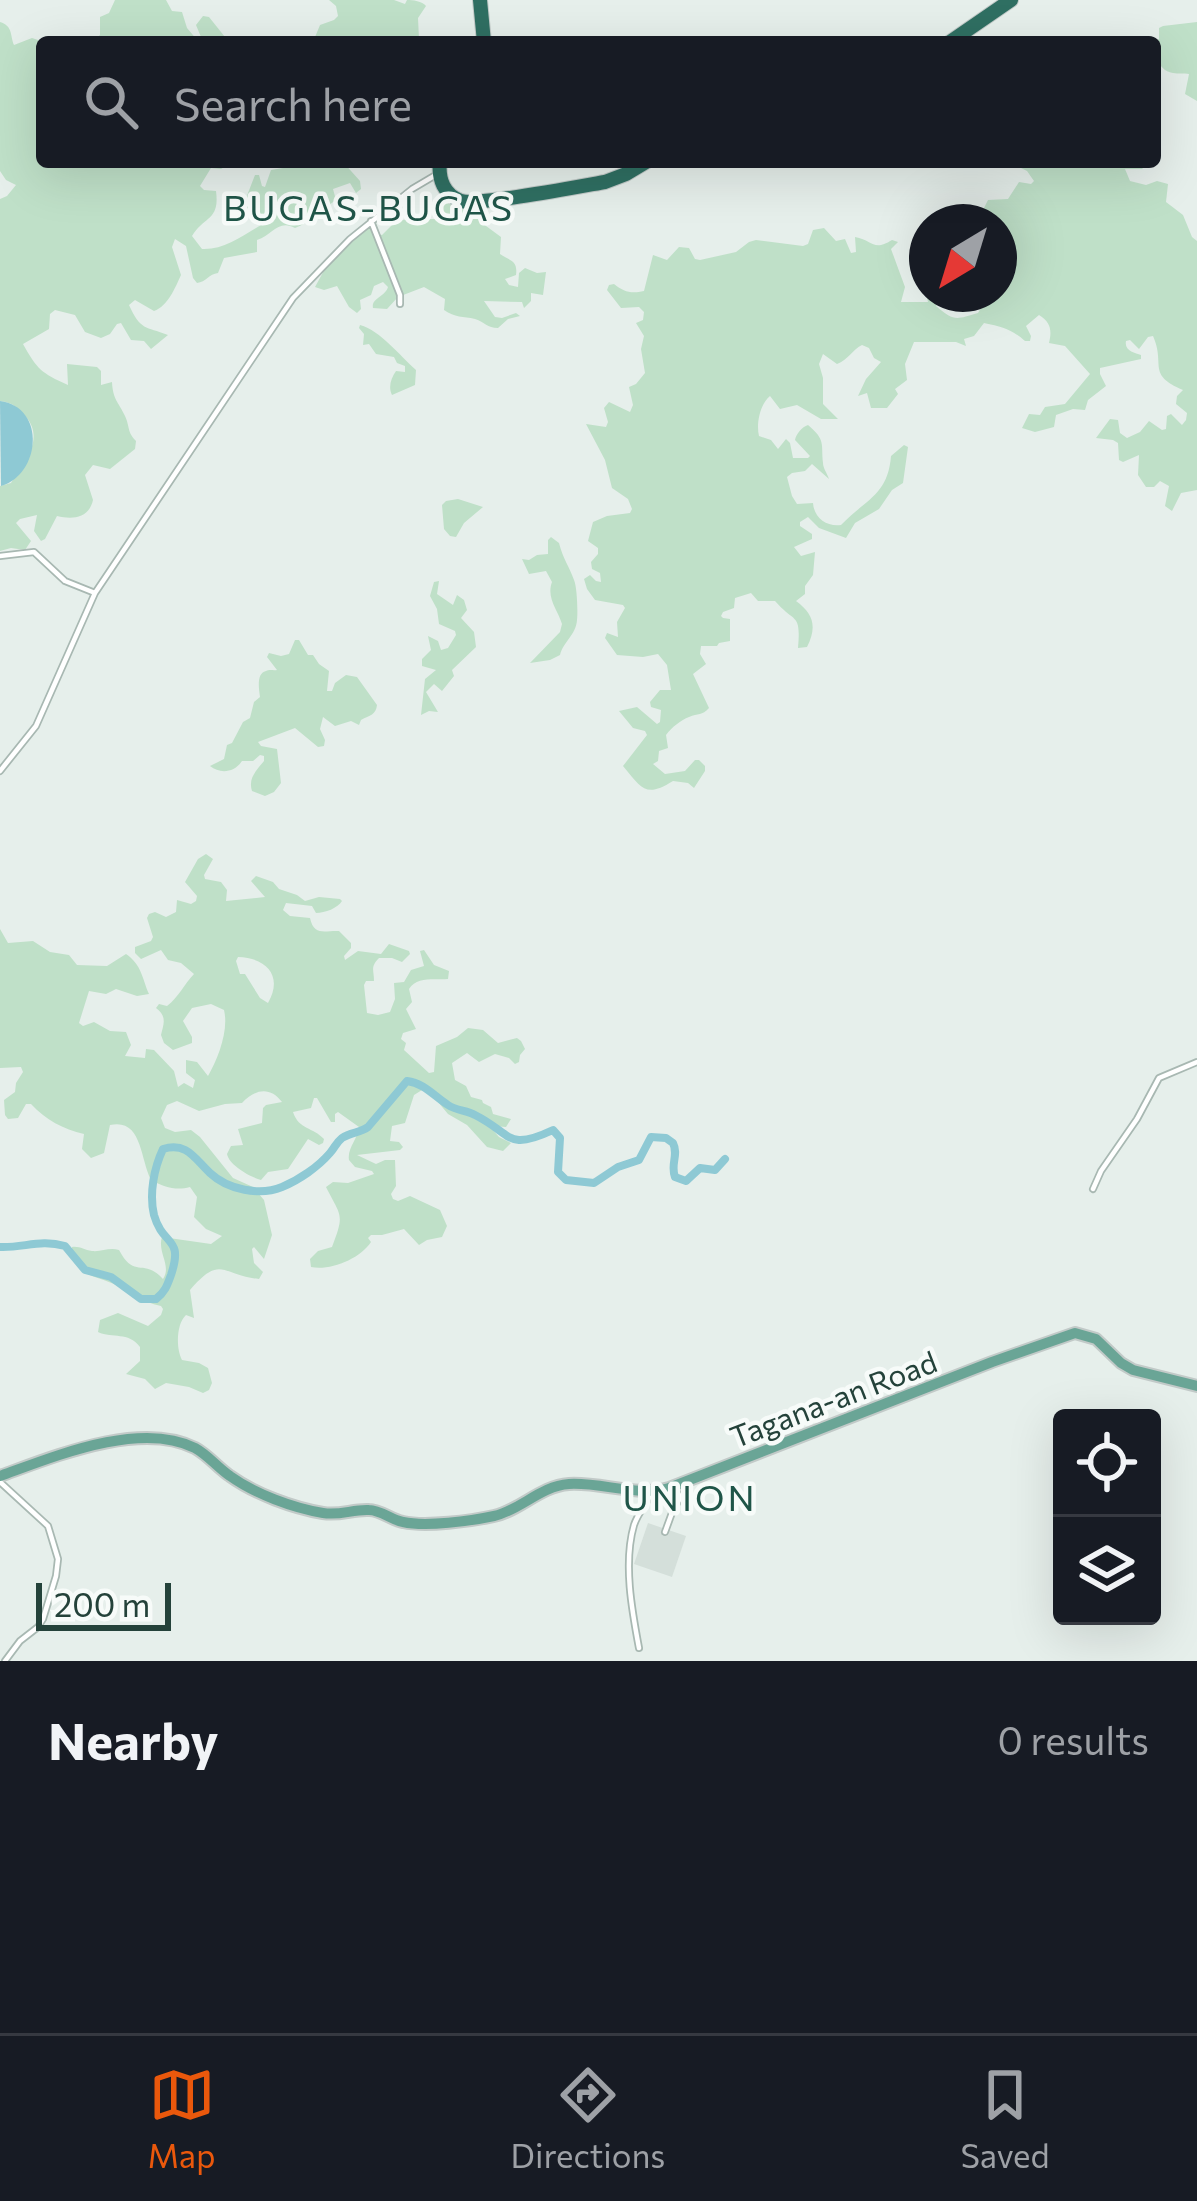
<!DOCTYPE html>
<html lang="en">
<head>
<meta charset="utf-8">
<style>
  :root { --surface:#171b24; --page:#20242c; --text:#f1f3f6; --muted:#9ea1a6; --line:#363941; --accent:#ea580c }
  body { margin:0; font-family:Commissioner,sans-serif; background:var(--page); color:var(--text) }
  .controls { position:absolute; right:36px; bottom:36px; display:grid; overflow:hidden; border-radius:12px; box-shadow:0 12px 48px #0002 }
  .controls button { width:108px; height:108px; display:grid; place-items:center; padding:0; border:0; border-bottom:3px solid var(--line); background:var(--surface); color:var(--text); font:60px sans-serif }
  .compass { position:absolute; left:909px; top:204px; width:108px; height:108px; border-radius:50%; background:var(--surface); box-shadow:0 12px 48px #0002; rotate:218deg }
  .scale { position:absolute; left:36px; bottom:30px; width:135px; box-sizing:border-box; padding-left:12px; border:6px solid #24423a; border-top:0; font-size:33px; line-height:42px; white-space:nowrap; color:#24423a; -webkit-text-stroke:9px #f7fbf9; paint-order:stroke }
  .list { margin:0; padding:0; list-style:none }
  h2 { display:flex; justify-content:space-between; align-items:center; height:156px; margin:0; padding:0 48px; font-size:51px }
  h2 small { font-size:39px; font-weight:400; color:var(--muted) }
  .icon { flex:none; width:66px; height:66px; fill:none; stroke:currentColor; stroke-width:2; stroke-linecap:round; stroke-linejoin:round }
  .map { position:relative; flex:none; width:1197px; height:1661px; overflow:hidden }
  .search { position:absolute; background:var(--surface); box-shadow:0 12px 48px #0002; left:36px; right:36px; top:36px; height:132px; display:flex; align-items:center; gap:30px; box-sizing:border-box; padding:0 42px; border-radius:12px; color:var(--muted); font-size:45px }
  .sheet { height:372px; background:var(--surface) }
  nav { display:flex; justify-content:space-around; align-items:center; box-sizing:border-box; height:168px; border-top:3px solid var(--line); background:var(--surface); font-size:33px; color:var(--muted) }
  nav a { display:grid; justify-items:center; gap:6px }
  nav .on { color:var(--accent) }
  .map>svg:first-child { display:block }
</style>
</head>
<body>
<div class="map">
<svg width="1197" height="1661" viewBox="0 0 1197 1661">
  <rect width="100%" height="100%" fill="#e6efeb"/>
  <path fill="#d4dfda" d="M648 1523 686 1536 672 1577 634 1564Z"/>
  <path fill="#bfe0c8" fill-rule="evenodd" d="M115 0H166L172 11 182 12 187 28 198 41 201 37 196 25 203 16 209 17 229 42H87H93L100 35V17L109 13Z
    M329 0H394L405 4 407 0C413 0 422 1 426 6L418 18 419 39 425 42H313L320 25 334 20 338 16 336 6Z
    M0 22C13 26 10 35 14 45L32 38 44 42 42 162H233L221 169 211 168 200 186 204 190 216 191C220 221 204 216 192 236L202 249C225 250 243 235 263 224V220C255 215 248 217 241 211L255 175H259L262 186 265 187 271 170 283 168 294 162H343L360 181 361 189 356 193 350 183 333 189 336 200C323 209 309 223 295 228 278 219 273 235 257 240V252L224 258 218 273C209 274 206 282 197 283L193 278 186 246 175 239 172 247 181 275C175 288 168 306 154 311L135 300 129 305C141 331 145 326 168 335L151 349 144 341 131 340 121 323 117 324 110 334 101 338 85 332 75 315 55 310 50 314 49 329 23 344C37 369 41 373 68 385L67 364 97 367 101 371V385L112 382C113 400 118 401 125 416 130 427 127 432 136 441L135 449 110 469 93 465 85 475 93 500C89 518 73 520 57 516L45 539 41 541 34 531 37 515 20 519 16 523 31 541 25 550 11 548 0 551V486L11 483C24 463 45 439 26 417 16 407 14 403 0 401V199L7 196 16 185 6 180 0 171Z
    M1197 22V101L1185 94 1189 74C1184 73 1178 74 1173 73 1156 70 1156 52 1153 42L1159 39V28L1163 26Z
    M1009 162H1149L1142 169H1125L1130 181 1146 185 1157 181 1168 184 1166 202 1183 215 1192 237 1197 241V490L1181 493 1172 511 1165 506 1169 486 1160 481 1154 487H1146L1138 475 1139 455 1123 462 1119 460 1118 443 1113 440 1096 438 1110 419 1118 420 1120 433 1127 438 1140 432 1149 421 1162 430 1166 429 1167 416 1171 414 1182 425 1186 420 1187 413 1176 404 1177 396 1183 390C1146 374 1166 365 1153 336L1148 337 1139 349 1130 340 1126 341C1124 351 1135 353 1141 355V359L1100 368V374L1106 386 1088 400 1085 410 1073 409 1056 415 1054 427 1035 432 1022 428 1029 414 1040 415 1045 407 1065 404 1090 374 1065 346 1049 343C1052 331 1051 322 1039 315L1026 326 1031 336 1030 341H1025C1011 329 1003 327 984 323L974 336 964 339 966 346 956 342H914L905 364 907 380 895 389 898 394 887 408H871L867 393 858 396 866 379 881 362 874 358 869 348 862 345C852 350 848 360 837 364L823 354 819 364 823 378V404L838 419H821L797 405 780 409 770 396C760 404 756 424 759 436L771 440 778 449 786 439 790 443 793 458H808L810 456 795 440C796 434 802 427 808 425 826 440 821 444 823 463 823 468 827 473 829 479L812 464 805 471 792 473 787 477 792 496 797 504 813 503C814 518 827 527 841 525 866 499 888 495 891 456L904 445 908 447 903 483 892 490 879 509 855 523 846 538 819 528 808 517 800 522V526L812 534V539L794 547 801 556 815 552 813 575 805 586V594L796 601C814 614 817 627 807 647L798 648C801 612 795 624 775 601H758L751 593 735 598 734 608 723 612 721 616 723 618 730 619V641L719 643 717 646H701L700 654 706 664 693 674 709 708C702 716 698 713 689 717 681 720 672 727 666 735L668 748 659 751 658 761 653 764 665 774 685 771 695 760H699L705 766V771L694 788 688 783 673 781C646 798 642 789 623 766L647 735 645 731 633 728 619 711 637 707 657 724 660 722 661 710 651 707 650 702 660 690H671L667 665 658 654 643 657 617 655 605 638 607 633 618 637 617 622 625 608 623 605 595 600 587 589 584 579 590 575 596 581 601 582 600 573 592 569 591 562 598 554V548L588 541 593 522 607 516 630 513 632 509 628 499 612 488 605 460 586 424 606 427 608 422 604 408 609 402 630 412 633 405 629 387 636 384 645 373 641 349 644 336 636 323 643 320 644 312 639 307 621 308 607 290 609 285 614 284C624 292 631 294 644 291L653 255 667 260 679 247 689 248 695 259 700 260 736 252 749 242 756 240 803 246 808 244 813 230 824 228 836 241 845 239 851 253 856 252 855 237C873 240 873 252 892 240L898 242 891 249 905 287 901 302H928L922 279 927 268V294H940L941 300 936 306C954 321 955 320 978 313L981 308 980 294H999V222H977L988 200 1008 199 1019 182 1031 184 1034 181 1027 171Z
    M445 200 464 210H473L482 223 501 237 500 254C510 261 518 260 516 275L505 279 509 285 518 287 519 273 525 268 537 273 546 272 543 295 531 293V301L524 308 522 302 484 301 495 317 502 318 516 313 520 316 508 319 498 328C487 328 485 322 475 319 463 316 455 318 444 310L445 299 424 287 398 297 387 309 373 308C371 298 385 297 388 287L383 282 374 286 371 295 360 300 361 309 357 313 349 307 337 286 324 290 315 287 333 254 371 224 377 234 382 235 397 220 435 219 434 208Z
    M360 325C381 331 399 355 416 370L415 385 392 395C388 387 391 378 396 371L405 372V366L397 363 394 357 376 354 369 344 363 345 364 334 359 328Z
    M458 499 483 507 464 523 456 537 450 536 444 529 442 505 446 501Z
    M551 537 559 543C563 559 569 566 574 580 577 586 578 612 577 620 576 635 563 642 560 655L550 660 530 663 560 632 562 624C558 610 546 598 552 582L546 571 529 574 522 559 529 560 537 555 548 554V540Z
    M439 581 437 594 453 605 457 595 464 600 467 610 461 618 474 632 476 647 452 670 454 676 442 691 434 684 426 692 438 712 429 711 421 715 425 679 436 670 422 666V659L431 650 428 636 438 641 441 650 448 648 456 635 455 631 439 624 437 609 430 596 434 582Z
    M295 640H299L308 655H313L319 664 329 671 327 691H332L335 683 346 675 357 677 377 705C376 715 370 715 361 720L359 725 351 721 335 726 323 717 320 729 325 740 324 746 318 747 295 728 258 742 261 746 277 749 281 783 274 792 265 796 252 791C248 778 256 771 264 761V756L260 755 253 761H242C234 773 220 774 210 766L224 759 227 745 232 743 243 722 250 718 254 702 260 697C259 690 256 673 266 671 270 669 273 671 277 670L267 657 269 653 281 656 289 654Z
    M206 854 213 859 204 875 205 879 221 882 227 890 226 901 265 897 251 881 256 876 273 882 279 889 297 895 305 901 319 897 340 899 342 901C338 908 325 913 316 913L312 906 286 903 283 910 290 916 310 918C314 937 326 930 339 931L351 943V948L344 956 345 960 358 951 381 954 389 944 409 951 410 954 402 962 392 958H379C370 967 374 970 374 981H366L364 985 367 1013 378 1015 390 1012 395 999 394 983 404 982 411 970 424 966 420 951 424 950 434 965 449 971 448 979C434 980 417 976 409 989L412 1002 406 1009 416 1029 403 1033 401 1039 406 1043 404 1050 429 1073 434 1072 436 1046 457 1037 468 1028 483 1030 498 1043 517 1038 521 1041 525 1049 520 1055 519 1062 515 1064 509 1058 495 1054 479 1062 467 1053 452 1063 455 1080 466 1086 471 1097 482 1100 483 1103 491 1107 493 1114 511 1119 506 1127 494 1126 492 1129 499 1137 511 1143 503 1151 487 1147 467 1125 448 1114 433 1096 422 1090 414 1095 405 1123 392 1126 390 1141 399 1142 403 1147 400 1150 357 1155 376 1164 385 1160H395L396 1186 391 1194 393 1199 398 1201 410 1196 440 1210 447 1226 442 1237 427 1240 419 1245 404 1229 382 1235H371L368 1238 371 1242C360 1259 330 1271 311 1267L310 1259 318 1251 332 1247C345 1213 341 1217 326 1187L333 1182 348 1183 374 1174 372 1171 355 1167 349 1160C347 1148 358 1139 359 1127L338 1112 335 1114V1122H331L317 1098H314L311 1108 293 1112C299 1130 313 1127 324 1139L323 1143 319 1145 308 1139 288 1169 268 1172 261 1180C250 1177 229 1165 227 1154L231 1146 243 1145 238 1129 262 1123 263 1108 266 1105 282 1102C270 1086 255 1089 242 1103L225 1104 199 1111 177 1101 167 1105 161 1118 165 1128 175 1132 191 1130 200 1137 233 1178 253 1187 264 1200 272 1235 264 1259 254 1247 252 1249 254 1263 263 1272 259 1279C221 1275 221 1254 190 1290L194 1318 186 1315C176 1324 176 1349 182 1360L199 1363 208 1368 212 1383 209 1390 203 1393 189 1387 166 1383 155 1389 145 1379 126 1374 140 1361V1347C128 1331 113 1339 98 1332L100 1320 118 1313 148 1326 161 1315 163 1309 161 1306C141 1302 131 1292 114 1284 94 1275 71 1275 72 1247 80 1246 84 1250 92 1251 102 1252 109 1247 119 1250 135 1280 143 1257 163 1279 172 1266 157 1252 162 1237L211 1244 222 1236 206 1229 194 1217 197 1197 190 1187C176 1191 164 1187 151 1180 140 1158 142 1118 110 1125L104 1153 91 1158 82 1149 84 1134C63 1129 46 1120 31 1104H26L18 1118 8 1119 5 1115 4 1100 15 1092 16 1083 23 1072 21 1067 0 1068V929L8 943 33 941 50 952 69 955 77 965 107 966 126 954C142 965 142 978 149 994L137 996 116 989 106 994 89 991 79 1023 83 1026 94 1022 110 1031 126 1032 131 1045 125 1056 145 1058 146 1049 154 1050 174 1071 178 1087 184 1083 193 1088 195 1080 186 1073V1060L197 1062 208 1076C218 1059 229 1030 224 1010L211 1004 192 1008 183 1021 192 1037V1043L173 1050 164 1043 161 1035C163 1025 168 1017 156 1008L159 1004 167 1006C179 997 184 984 194 974L181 963 168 960 161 950 141 959 135 953V947L151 941 153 937 147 918 149 914 155 912 166 917 176 912 177 900 191 904 196 901 197 896 185 882 198 859ZM238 957C268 958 283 977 268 1003L260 998 245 974H240L236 961Z"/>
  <path fill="#8ec9d4" d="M0 401C46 407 41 474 1 486Z"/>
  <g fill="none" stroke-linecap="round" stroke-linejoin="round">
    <path stroke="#8ec9d4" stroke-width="8" d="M0 1247C24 1248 40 1239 65 1246L85 1270 111 1277 141 1299H156C165 1292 167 1286 171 1275 184 1236 163 1247 154 1215 149 1194 154 1168 163 1149 187 1142 194 1158 210 1173 228 1190 260 1196 282 1187 299 1180 318 1167 330 1153 336 1146 335 1144 342 1138 351 1132 360 1133 368 1127L407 1081C424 1083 434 1096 448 1105 457 1111 466 1110 475 1115 513 1134 506 1152 553 1130L560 1138 558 1172 566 1180 594 1183 618 1167 639 1160 651 1137 666 1138 673 1143C679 1155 670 1164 675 1177L686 1181 700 1168 715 1170 725 1159"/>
    <defs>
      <path id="street" d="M371 221 400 295V304
        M0 556 34 552 65 581 95 593
        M0 771 36 726 95 593 293 298 350 239 412 189 434 176
        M1093 1189 1101 1171 1137 1119 1159 1078 1197 1062
        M0 1482 48 1526 58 1559 56 1576 43 1619 38 1627 20 1641 5 1661
        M665 1532 673 1510 688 1485
        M639 1648C632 1611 623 1563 634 1525 638 1513 647 1503 652 1492"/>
      <path id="primary" d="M0 1476C53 1457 140 1420 195 1448 208 1455 218 1468 230 1476 255 1494 293 1508 323 1513 340 1516 353 1509 369 1510 381 1510 391 1520 403 1522 426 1527 471 1521 494 1516 521 1510 540 1486 569 1484 602 1482 637 1497 669 1488L992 1362 1075 1333 1096 1339 1121 1363 1133 1370 1197 1386"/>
      <path id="highway" d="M480 0 484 42
        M950 42 1011 0
        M440 162C438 179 444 195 461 201 478 206 582 186 605 182L626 174 646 162"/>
    </defs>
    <use href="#street" stroke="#a8b8b2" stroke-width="8"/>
    <use href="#primary" stroke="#c2cac8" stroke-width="14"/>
    <use href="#highway" stroke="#c2cac8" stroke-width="16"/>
    <use href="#street" stroke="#fff" stroke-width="4.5"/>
    <use href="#primary" stroke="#6aa596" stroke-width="10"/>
    <use href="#highway" stroke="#2f6f62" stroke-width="14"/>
  </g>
  <g text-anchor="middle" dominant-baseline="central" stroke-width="9" stroke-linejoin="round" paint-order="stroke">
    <g font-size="30" fill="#24423a" stroke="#f7fbf9">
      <text transform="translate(833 1398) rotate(-21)">Tagana-an Road</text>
    </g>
    <g font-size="36" letter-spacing="3" fill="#1f5548" stroke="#f7fbf9">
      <text x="369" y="206">BUGAS-BUGAS</text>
      <text x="690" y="1496">UNION</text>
    </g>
  </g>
</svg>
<div class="controls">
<button><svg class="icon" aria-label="locate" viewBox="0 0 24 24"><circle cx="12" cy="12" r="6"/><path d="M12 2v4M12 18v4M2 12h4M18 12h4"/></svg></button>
<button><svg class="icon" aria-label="layers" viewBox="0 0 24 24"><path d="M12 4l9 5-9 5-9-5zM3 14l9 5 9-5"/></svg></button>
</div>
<svg class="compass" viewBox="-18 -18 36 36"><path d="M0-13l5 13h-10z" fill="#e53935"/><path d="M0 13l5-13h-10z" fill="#9ea1a6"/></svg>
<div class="scale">200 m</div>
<div class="search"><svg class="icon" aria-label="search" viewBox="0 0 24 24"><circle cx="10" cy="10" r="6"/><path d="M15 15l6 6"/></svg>Search here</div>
</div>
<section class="sheet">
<h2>Nearby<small>0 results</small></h2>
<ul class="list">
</ul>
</section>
<nav>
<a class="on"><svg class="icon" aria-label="map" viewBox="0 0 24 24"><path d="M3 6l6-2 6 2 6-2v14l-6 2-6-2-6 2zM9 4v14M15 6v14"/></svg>Map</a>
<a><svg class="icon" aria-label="directions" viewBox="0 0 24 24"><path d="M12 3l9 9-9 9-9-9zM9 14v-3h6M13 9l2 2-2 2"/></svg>Directions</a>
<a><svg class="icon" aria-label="saved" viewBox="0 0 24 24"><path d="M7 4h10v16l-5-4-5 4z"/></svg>Saved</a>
</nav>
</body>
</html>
